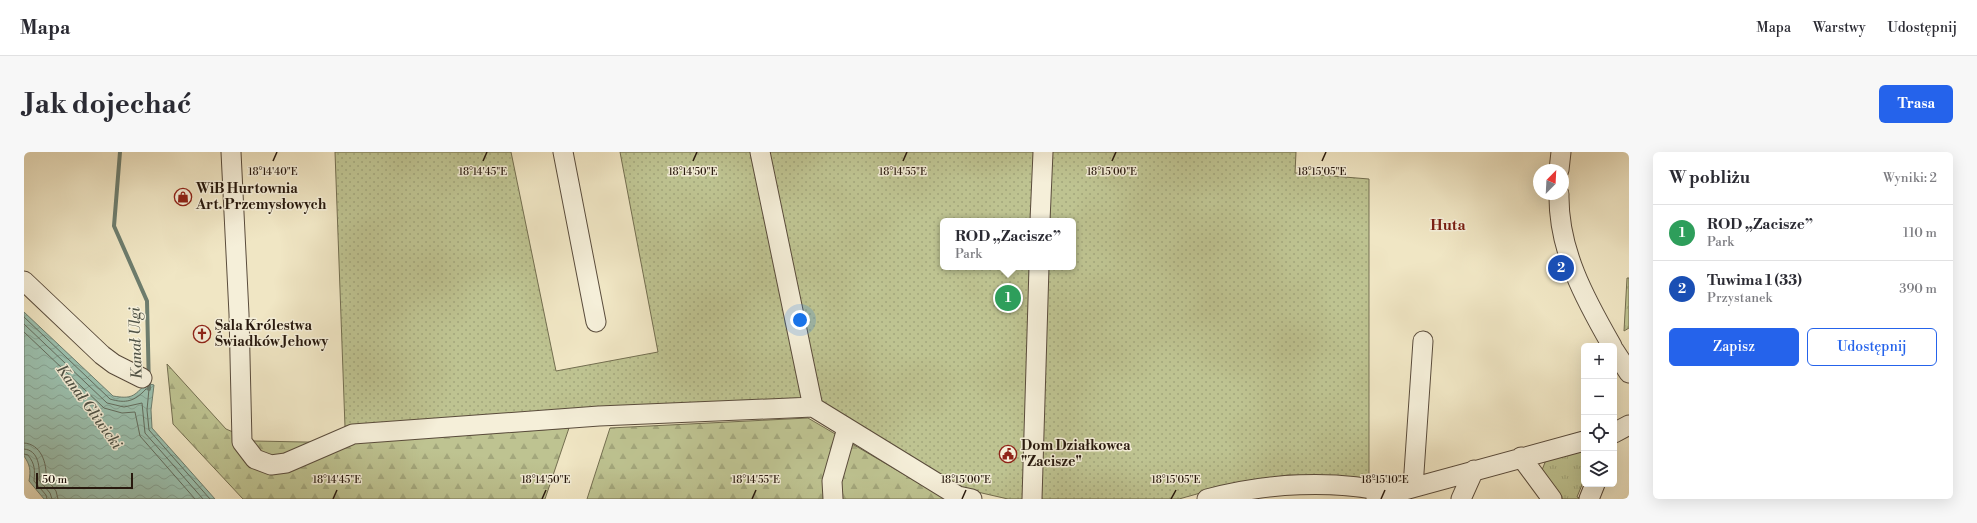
<!DOCTYPE html>
<html lang="pl">
<head>
<meta charset="utf-8">
<style>
  :root { --surface:#fff; --page:#f7f7f7; --text:#2b2b33; --muted:#7c7c81; --line:#e1e1e2; --accent:#2563eb }
  body { margin:0; font-family:"Libre Bodoni",serif; background:var(--page); color:var(--text) }
  .controls { position:absolute; right:12px; bottom:12px; display:grid; overflow:hidden; border-radius:6px; box-shadow:0 4px 16px #0002 }
  .controls button { width:36px; height:36px; display:grid; place-items:center; padding:0; border:0; border-bottom:1px solid var(--line); background:var(--surface); color:var(--text); font:20px sans-serif }
  .compass { position:absolute; left:1509px; top:12px; width:36px; height:36px; border-radius:50%; background:var(--surface); box-shadow:0 4px 16px #0002; rotate:24deg }
  .scale { position:absolute; left:12px; bottom:10px; width:97px; box-sizing:border-box; padding-left:4px; border:2px solid #28190e; border-top:0; font-size:11px; line-height:14px; white-space:nowrap; color:#28190e; -webkit-text-stroke:3px #f5efd9; paint-order:stroke }
  .you { position:absolute; left:776px; top:168px; width:14px; height:14px; margin:-10px; border:3px solid #fff; border-radius:50%; background:#1a73e8; box-shadow:0 0 0 6px #1a73e833 }
  .badge { display:grid; place-items:center; width:26px; height:26px; border-radius:50%; background:var(--accent); color:#fff; font-size:13px; font-weight:700 }
  .pin { position:absolute; translate:-50% -50%; border:2px solid #fff; box-shadow:0 1px 4px #0006 }
  .popup { position:absolute; left:916px; top:66px; width:136px; height:52px; box-sizing:border-box; display:grid; place-content:center; border-radius:6px; background:var(--surface); filter:drop-shadow(0 1px 3px #0005); font-size:13px; white-space:nowrap; color:var(--muted) }
  .popup b { font-size:15px; color:var(--text) }
  .popup::after { content:''; position:absolute; left:50%; top:100%; margin-left:-8px; border:8px solid transparent; border-top-color:var(--surface) }
  .list { margin:0; padding:0; list-style:none }
  h2 { display:flex; justify-content:space-between; align-items:center; height:52px; margin:0; padding:0 16px; font-size:17px }
  h2 small { font-size:13px; font-weight:400; color:var(--muted) }
  .list li { display:grid; grid-template-columns:26px 1fr auto; gap:12px; align-items:center; box-sizing:border-box; height:56px; padding:0 16px; border-top:1px solid var(--line) }
  .list b { display:block; font-size:15px; white-space:nowrap }
  .list p { margin:0; font-size:13px; white-space:nowrap; color:var(--muted) }
  .list em { font-size:13px; font-style:normal; color:var(--muted) }
  .actions { display:flex; gap:8px; padding:12px 16px }
  .actions a { flex:1; padding:9px 0; border:1px solid var(--accent); border-radius:6px; text-align:center; font-size:14px; color:var(--accent) }
  .actions .main { background:var(--accent); color:#fff }
  .icon { flex:none; width:22px; height:22px; fill:none; stroke:currentColor; stroke-width:2; stroke-linecap:round; stroke-linejoin:round }
  .map { position:relative; flex:none; width:1605px; height:347px; overflow:hidden; border-radius:6px }
  header { display:flex; align-items:center; gap:24px; box-sizing:border-box; height:56px; padding:0 20px; background:var(--surface); border-bottom:1px solid var(--line) }
  header strong { font-size:19px }
  nav { display:flex; gap:22px; margin-inline-start:auto; font-size:14px }
  .intro { display:flex; align-items:center; justify-content:space-between; box-sizing:border-box; height:96px; padding:0 24px }
  h1 { margin:0; font-size:28px }
  .button { padding:10px 18px; border-radius:6px; background:var(--accent); color:#fff; font-size:14px; font-weight:700 }
  main { display:flex; gap:24px; padding:0 24px }
  aside { flex:1; background:var(--surface); border-radius:6px; box-shadow:0 4px 16px #0002 }
  .map>svg:first-child { display:block }
</style>
</head>
<body>
<header>
<strong>Mapa</strong>
<nav><a>Mapa</a><a>Warstwy</a><a>Udostępnij</a></nav>
</header>
<div class="intro"><h1>Jak dojechać</h1><a class="button">Trasa</a></div>
<main>
<div class="map">
<svg width="1605" height="347" viewBox="0 0 1605 347">
  <defs>
    <pattern id="grass-tufts" width="24" height="20" patternUnits="userSpaceOnUse"><rect width="24" height="20" fill="#bec391"/><path d="M3 7l-1-3M5 7V3M7 7l1-3M15 17l-1-3M17 17v-4M19 17l1-3" fill="none" stroke="#a3a77c"/></pattern>
    <pattern id="forest-firs" width="22" height="20" patternUnits="userSpaceOnUse"><rect width="22" height="20" fill="#bec391"/><path d="M5 1l3.5 6h-7zM16 11l3.5 6h-7z" fill="#a3a77c"/></pattern>
    <pattern id="garden-dots" width="8" height="8" patternUnits="userSpaceOnUse"><rect width="8" height="8" fill="#bec391"/><path d="M2 2h.1M6 6h.1" fill="none" stroke="#a3a77c" stroke-width="1.8" stroke-linecap="round"/></pattern>
    <pattern id="water-waves" width="16" height="10" patternUnits="userSpaceOnUse"><rect width="16" height="10" fill="#9bc0ae"/><path d="M0 5q4-4 8 0t8 0" fill="none" stroke="#86a494"/></pattern>
  </defs>
  <rect width="100%" height="100%" fill="#f0e6c4"/>
  <filter id="stains"><feTurbulence type="fractalNoise" baseFrequency=".005" numOctaves="4"/><feColorMatrix values="0 0 0 0 .2 0 0 0 0 .09 0 0 0 0 .02 0 0 0 .5 -.17"/></filter>
  <radialGradient id="worn" r=".72"><stop offset=".6" stop-color="#630" stop-opacity="0"/><stop offset="1" stop-color="#630" stop-opacity=".3"/></radialGradient>
  <path fill="url(#grass-tufts)" stroke="#736e50" d="M1603 126H1605V176L1600 179Z
    M1560 293V328L1553 345 1558 347H1536L1518 318 1522 308Z"/>
  <path fill="url(#forest-firs)" stroke="#736e50" d="M143 212 202 277 230 289 332 291 545 276 521 347H219L149 272Z
    M784 266 922 347H563L586 276Z"/>
  <path fill="url(#garden-dots)" stroke="#736e50" fill-rule="evenodd" d="M311 0H487L532 219 634 200 596 0H1272L1271 21 1345 27V326L1264 323 1205 333 1155 347H984L936 336 789 248 568 256 321 275ZM919 69H1049V115H919Z"/>
  <path fill="url(#water-waves)" stroke="#6d7d6e" d="M0 160 89 244C107 247 110 245 122 231L130 233 127 258 128 276 191 347H20L5 329C7 318 6 313 0 304Z"/>
  <g fill="none" stroke-linecap="round" stroke-linejoin="round">
    <path stroke="#626c5e" stroke-width="1" d="M0 165 86 247C102 252 111 249 122 237H125L123 258 125 278 186 347
      M0 172 83 251 100 255 118 251 121 281 179 347
      M0 180 80 256 98 261 111 260 116 284 171 347
      M0 291C17 292 23 311 22 326L32 339 34 347
      M0 297C15 298 16 316 15 328L26 341 28 347
      M0 302 4 303C11 312 11 318 10 329L22 343 23 347"/>
    <path stroke="#6d7d6e" stroke-width="4" d="M96 0 90 74 123 149 125 237"/>
    <defs>
      <path id="minor" d="M207 0 215 162 218 290 231 307 247 313 262 311 329 282 575 264 789 255 934 344 948 347
        M539 0 572 170
        M736 0 789 255
        M1535 18 1537 0
        M1535 42C1534 98 1561 147 1588 194
        M1016 69 1019 0
        M0 129 78 203 90 212 118 226
        M1590 198 1605 221
        M1590 281 1605 273
        M1497 305 1528 347
        M1389 335 1399 189
        M809 347 808 329 823 276
        M1008 347 1015 115
        M1183 347C1241 331 1310 327 1368 341
        M1352 347 1355 345 1560 289
        M1437 347 1450 318
        M1565 347 1571 332"/>
    </defs>
    <use href="#minor" stroke="#5a4c3c" stroke-width="21"/>
    <use href="#minor" stroke="#f5efd9" stroke-width="19"/>
  </g>
  <path fill="none" stroke="#28190e" stroke-width="1.5" d="M249 9 253 0M459 9 463 0M669 9 673 0M879 9 883 0M1088 9 1092 0M1298 9 1302 0M309 347 313 338M518 347 522 338M728 347 732 338M938 347 942 338M1147 347 1152 338M1357 347 1361 338"/>
  <defs>
    <symbol id="shop-ring" viewBox="-11 -11 22 22"><circle r="9.5" fill="#f5efd9" stroke="#8f2418" stroke-width="1.5"/><path d="M-5-2.5h2.3a2.7 3.5 0 0 1 5.4 0H5L5.5 6h-11ZM-1.5-2.5h3a1.5 2.3 0 0 0-3 0Z" fill="#8f2418"/></symbol>
    <symbol id="church-ring" viewBox="-11 -11 22 22"><circle r="9.5" fill="#f5efd9" stroke="#8f2418" stroke-width="1.5"/><path d="M-1.2-6h2.4v3.5h3.3v2.4h-3.3V6h-2.4V-.1h-3.3v-2.4h3.3Z" fill="#8f2418"/></symbol>
    <symbol id="civic-ring" viewBox="-11 -11 22 22"><circle r="9.5" fill="#f5efd9" stroke="#8f2418" stroke-width="1.5"/><path d="M-.6-6.5H3V-4.5H.6V-3L4-1V1h2V6H-6V1h2V-1L-.6-3ZM-1.2 2.5V6h2.4V2.5Z" fill="#8f2418"/></symbol>
  </defs>
  <g fill-rule="evenodd">
    <use href="#shop-ring" x="149" y="35" width="20" height="20"/>
    <use href="#church-ring" x="168" y="172" width="20" height="20"/>
    <use href="#civic-ring" x="974" y="292" width="20" height="20"/>
  </g>
  <g text-anchor="middle" dominant-baseline="central" stroke-width="3" stroke-linejoin="round" paint-order="stroke">
    <g font-size="14" font-weight="bold" fill="#28190e" stroke="#f5efd9" text-anchor="start">
      <text x="172" y="37">WiB Hurtownia<tspan x="172" dy="16">Art. Przemysłowych</tspan></text>
      <text x="191" y="174">Sala Królestwa<tspan x="191" dy="16">Świadków Jehowy</tspan></text>
      <text x="997" y="294">Dom Działkowca<tspan x="997" dy="16">"Zacisze"</tspan></text>
    </g>
    <g font-size="15" font-weight="bold" fill="#7a1f14" stroke="#f5efd9">
      <text x="1424" y="73">Huta</text>
    </g>
    <g font-size="15" font-style="italic" fill="#505346" stroke="#f5efd9">
      <text transform="translate(112 191) rotate(-92)">Kanał Ulgi</text>
      <text transform="translate(65 255) rotate(54)">Kanał Gliwicki</text>
    </g>
  </g>
  <g font-size="10" text-anchor="middle" fill="#28190e" stroke="#f5efd9" stroke-width="3" stroke-linejoin="round" paint-order="stroke">
    <text x="249" y="23">18°14'40"E</text>
    <text x="459" y="23">18°14'45"E</text>
    <text x="669" y="23">18°14'50"E</text>
    <text x="879" y="23">18°14'55"E</text>
    <text x="1088" y="23">18°15'00"E</text>
    <text x="1298" y="23">18°15'05"E</text>
    <text x="313" y="331">18°14'45"E</text>
    <text x="522" y="331">18°14'50"E</text>
    <text x="732" y="331">18°14'55"E</text>
    <text x="942" y="331">18°15'00"E</text>
    <text x="1152" y="331">18°15'05"E</text>
    <text x="1361" y="331">18°15'10"E</text>
  </g>
  <rect width="100%" height="100%" filter="url(#stains)"/>
  <rect width="100%" height="100%" fill="url(#worn)"/>
</svg>
<div class="controls">
<button>+</button>
<button>−</button>
<button><svg class="icon" aria-label="locate" viewBox="0 0 24 24"><circle cx="12" cy="12" r="6"/><path d="M12 2v4M12 18v4M2 12h4M18 12h4"/></svg></button>
<button><svg class="icon" aria-label="layers" viewBox="0 0 24 24"><path d="M12 4l9 5-9 5-9-5zM3 14l9 5 9-5"/></svg></button>
</div>
<svg class="compass" viewBox="-18 -18 36 36"><path d="M0-13l5 13h-10z" fill="#e53935"/><path d="M0 13l5-13h-10z" fill="#7c7c81"/></svg>
<div class="scale">50 m</div>
<div class="you"></div>
<div class="pin badge" style="left:984px;top:146px;background:#2e9e5b">1</div>
<div class="popup"><b>ROD „Zacisze”</b>Park</div>
<div class="pin badge" style="left:1537px;top:116px;background:#1a4fb4">2</div>
</div>
<aside>
<h2>W pobliżu<small>Wyniki: 2</small></h2>
<ul class="list">
<li><span class="badge" style="background:#2e9e5b">1</span><div><b>ROD „Zacisze”</b><p>Park</p></div><em>110 m</em></li>
<li><span class="badge" style="background:#1a4fb4">2</span><div><b>Tuwima 1 (33)</b><p>Przystanek</p></div><em>390 m</em></li>
</ul>
<div class="actions"><a class="main">Zapisz</a><a>Udostępnij</a></div>
</aside>
</main>
</body>
</html>
